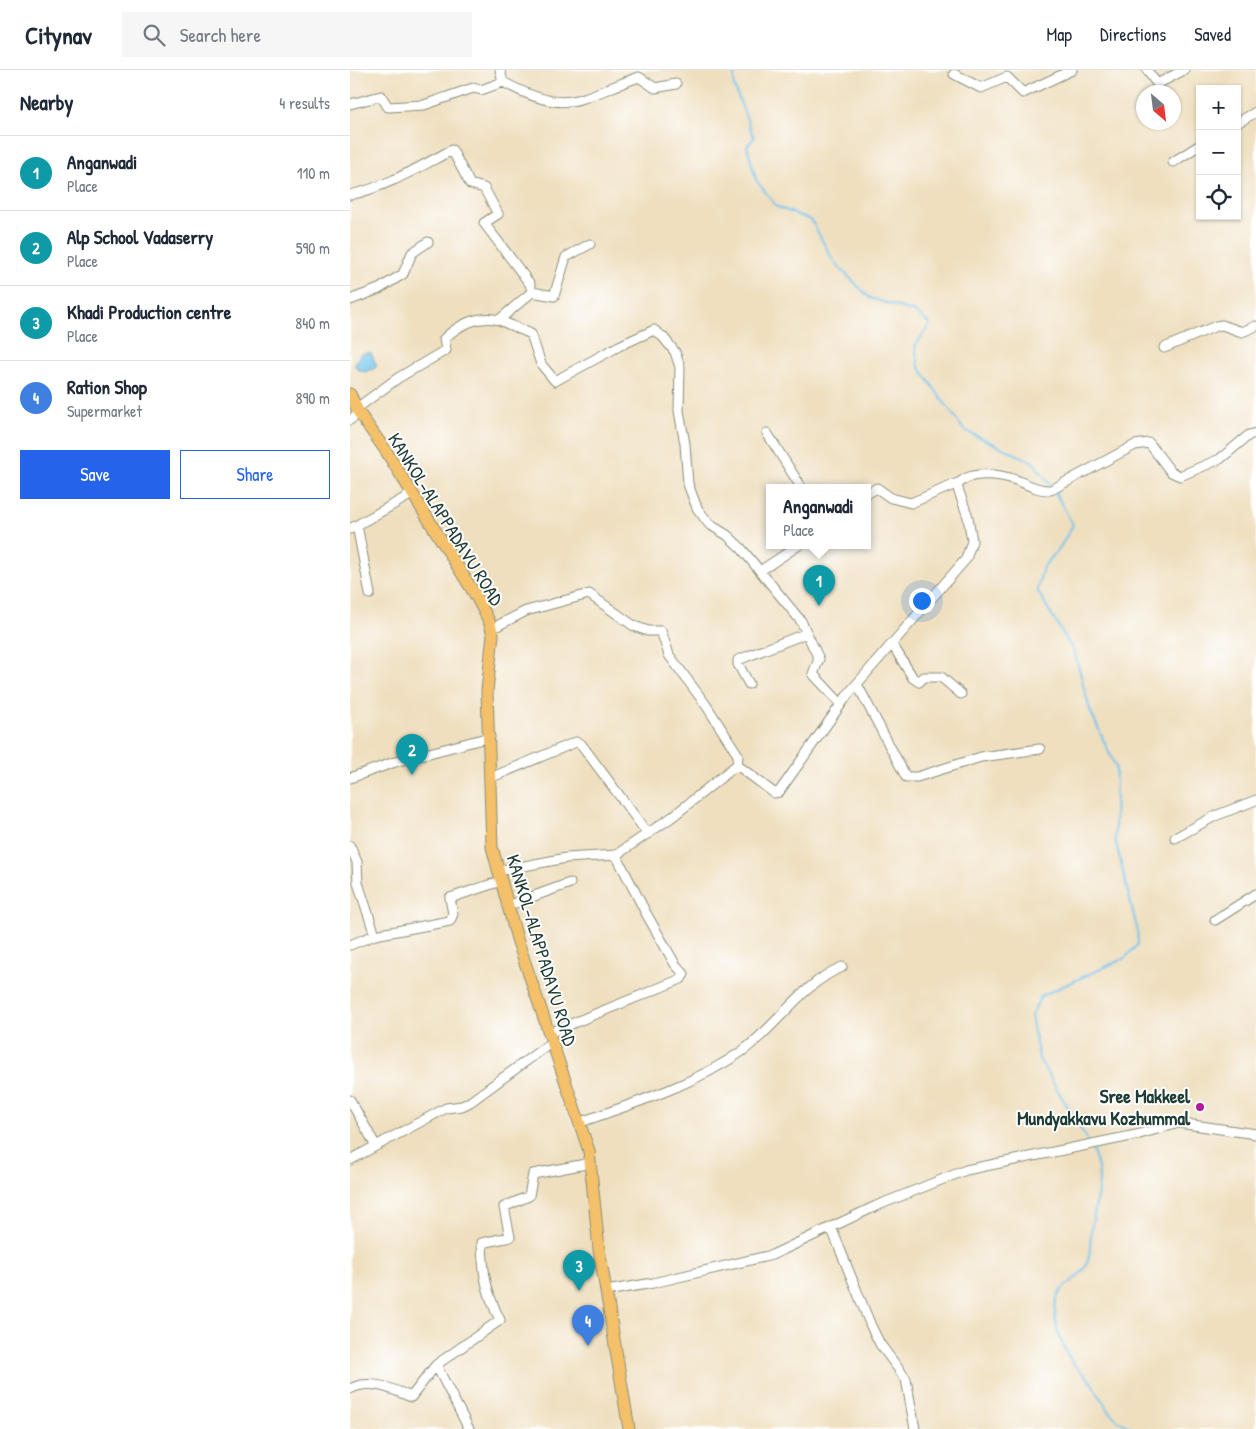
<!DOCTYPE html>
<html lang="en">
<head>
<meta charset="utf-8">
<style>
  :root { --surface:#fff; --page:#f6f6f7; --text:#1f2937; --muted:#747a83; --line:#e0e1e3; --accent:#2563eb }
  body { margin:0; font-family:"Patrick Hand",sans-serif; background:var(--page); color:var(--text) }
  .controls { position:absolute; right:15px; top:15px; display:grid; overflow:hidden; border-radius:0px; box-shadow:0 1px 4px #0004 }
  .controls button { width:45px; height:45px; display:grid; place-items:center; padding:0; border:0; border-bottom:1px solid var(--line); background:var(--surface); color:var(--text); font:25px sans-serif }
  .compass { position:absolute; left:786px; top:15px; width:45px; height:45px; border-radius:50%; background:var(--surface); box-shadow:0 1px 4px #0004; rotate:152deg }
  .you { position:absolute; left:571px; top:530px; width:18px; height:18px; margin:-12px; border:4px solid #fff; border-radius:50%; background:#1a73e8; box-shadow:0 0 0 8px #1a73e833 }
  .badge { display:grid; place-items:center; width:32px; height:32px; border-radius:50%; background:var(--accent); color:#fff; font-size:16px; font-weight:700 }
  .pin { position:absolute; translate:-50% -41px; filter:drop-shadow(0 1px 2px #0008) }
  .pin::after { content:''; position:absolute; top:26px; width:18px; height:15px; background:inherit; clip-path:polygon(0 0,100% 0,50% 100%) }
  .popup { position:absolute; left:416px; top:414px; width:105px; height:65px; box-sizing:border-box; display:grid; place-content:center; border-radius:0px; background:var(--surface); filter:drop-shadow(0 1px 4px #0005); font-size:16px; white-space:nowrap; color:var(--muted) }
  .popup b { font-size:19px; color:var(--text) }
  .popup::after { content:''; position:absolute; left:50%; top:100%; margin-left:-10px; border:10px solid transparent; border-top-color:var(--surface) }
  .list { margin:0; padding:0; list-style:none }
  h2 { display:flex; justify-content:space-between; align-items:center; height:65px; margin:0; padding:0 20px; font-size:21px }
  h2 small { font-size:16px; font-weight:400; color:var(--muted) }
  .list li { display:grid; grid-template-columns:32px 1fr auto; gap:15px; align-items:center; box-sizing:border-box; height:75px; padding:0 20px; border-top:1px solid var(--line) }
  .list b { display:block; font-size:19px; white-space:nowrap }
  .list p { margin:0; font-size:16px; white-space:nowrap; color:var(--muted) }
  .list em { font-size:16px; font-style:normal; color:var(--muted) }
  .actions { display:flex; gap:10px; padding:15px 20px }
  .actions a { flex:1; padding:11px 0; border:1px solid var(--accent); border-radius:0px; text-align:center; font-size:18px; color:var(--accent) }
  .actions .main { background:var(--accent); color:#fff }
  .icon { flex:none; width:28px; height:28px; fill:none; stroke:currentColor; stroke-width:2; stroke-linecap:round; stroke-linejoin:round }
  .map { position:relative; flex:none; width:906px; height:1359px; overflow:hidden }
  header { display:flex; align-items:center; gap:30px; box-sizing:border-box; height:70px; padding:0 25px; background:var(--surface); border-bottom:1px solid var(--line) }
  header strong { font-size:24px }
  nav { display:flex; gap:28px; margin-inline-start:auto; font-size:18px }
  .search { width:350px; height:45px; background:var(--page); display:flex; align-items:center; gap:12px; box-sizing:border-box; padding:0 18px; border-radius:0px; color:var(--muted); font-size:19px }
  main { display:flex }
  aside { flex:1; background:var(--surface) }
  .map>svg:first-child { display:block }
</style>
</head>
<body>
<header>
<strong>Citynav</strong>
<div class="search"><svg class="icon" aria-label="search" viewBox="0 0 24 24"><circle cx="10" cy="10" r="6"/><path d="M15 15l6 6"/></svg>Search here</div>
<nav><a>Map</a><a>Directions</a><a>Saved</a></nav>
</header>
<main>
<aside>
<h2>Nearby<small>4 results</small></h2>
<ul class="list">
<li><span class="badge" style="background:#0f9aa8">1</span><div><b>Anganwadi</b><p>Place</p></div><em>110 m</em></li>
<li><span class="badge" style="background:#0f9aa8">2</span><div><b>Alp School Vadaserry</b><p>Place</p></div><em>590 m</em></li>
<li><span class="badge" style="background:#0f9aa8">3</span><div><b>Khadi Production centre</b><p>Place</p></div><em>840 m</em></li>
<li><span class="badge" style="background:#3f7fe0">4</span><div><b>Ration Shop</b><p>Supermarket</p></div><em>890 m</em></li>
</ul>
<div class="actions"><a class="main">Save</a><a>Share</a></div>
</aside>
<div class="map">
<svg width="906" height="1359" viewBox="0 0 906 1359">
  <rect width="100%" height="100%" fill="#fff"/>
  <filter id="ink" filterUnits="userSpaceOnUse"><feTurbulence type="fractalNoise" baseFrequency=".02" numOctaves="2"/><feDisplacementMap in="SourceGraphic" scale="10" xChannelSelector="R" yChannelSelector="G"/><feConvolveMatrix kernelMatrix="1 2 1 2 8 2 1 2 1" color-interpolation-filters="sRGB"/></filter>
  <filter id="wash" filterUnits="userSpaceOnUse"><feTurbulence type="fractalNoise" baseFrequency=".0096" numOctaves="4" result="noise"/><feDisplacementMap in="SourceGraphic" scale="20" xChannelSelector="R" yChannelSelector="G"/><feGaussianBlur stdDeviation="1.12" result="paint"/><feColorMatrix in="noise" values="0 0 0 0 0 0 0 0 0 0 0 0 0 0 0 0 0 1.4 0 .05"/><feComposite in="paint" operator="in"/></filter>
  <g filter="url(#wash)">
    <rect width="100%" height="100%" fill="#efdfbf"/>
    <path fill="#6fc2eb" stroke="#478090" d="M16 283H21L27 296 24 299 14 302 7 299 5 295 10 284Z"/>
    <g fill="none" stroke-linecap="round" stroke-linejoin="round">
      <path stroke="#6fc2eb" stroke-width="2" d="M384 0V16L404 68 397 76 406 110 427 137 461 150 484 192 520 228 565 242 580 254 565 276 569 297 614 360 683 392 701 416
        M705 422 723 455 709 479 693 497 687 520 725 584 740 640 766 698 765 769 787 858 788 874 775 888 691 926 681 946 689 989 738 1071
        M741 1077C756 1109 746 1125 742 1156 740 1167 741 1179 738 1190 729 1220 697 1207 707 1258 709 1268 717 1285 723 1293 728 1300 736 1305 741 1312 756 1334 757 1348 784 1359"/>
    </g>
  </g>
  <g filter="url(#ink)">
    <g fill="none" stroke-linecap="round" stroke-linejoin="round">
      <defs>
        <path id="minor" d="M797 0 807 14 834 0
          M604 4 631 18 657 7 673 23 722 0
          M153 12C218 47 226 29 289 7L305 18 326 14
          M0 34 31 26 38 37 74 35 123 18 131 20 153 12 150 0
          M887 53 906 42
          M823 92 850 75
          M0 125C36 117 69 97 102 80L120 114 134 118 148 144 134 153 180 214 182 222 149 250 181 264 191 294 205 311 269 276 304 260 313 267 325 282 330 297 329 341 335 374 338 414 347 438 359 454 377 465 391 478 451 551 469 589 463 604 491 634
          M182 222 204 226 216 187 240 174
          M0 230 29 219 53 204 62 183 78 172
          M814 278 866 256 872 255 892 262 906 256
          M7 338 48 308 96 280 94 269C109 254 129 245 149 250
          M0 350 9 343
          M417 363 451 417
          M518 423 527 418 541 428 561 433 608 413
          M7 455 20 524
          M0 459 62 424
          M410 501 449 475
          M141 559 176 541 239 524 284 556 298 561H311L319 585 356 635 388 685 387 697
          M542 574 563 608 569 612 574 607H591L611 624
          M399 614 388 594V590L457 563
          M507 614 556 707H567L631 687 690 679
          M0 708 45 692 140 667
          M140 708 226 672 231 674 298 764
          M825 768 865 746 906 730
          M0 776 7 792 8 813 25 865 100 851 103 844 100 828 151 811
          M148 801 216 788 266 785 322 747 384 697 391 698 424 723 429 722 499 623 616 489 622 471 618 447 607 416C617 400 650 404 666 410 677 414 688 421 701 420L785 375 799 373 821 402 830 406 870 389 899 365 906 363
          M157 836 220 813
          M865 850 906 824
          M0 875 25 865
          M199 963 331 909 334 904 325 894 297 845 266 785
          M0 1030 26 1076
          M231 1052C285 1033 343 1015 391 982 427 957 451 914 492 897
          M0 1090 96 1038 112 1036 120 1032 202 972
          M481 1157 521 1256 530 1274 556 1309 565 1359
          M256 1221 303 1213 422 1185 526 1136 616 1100 786 1065 829 1053 906 1064
          M0 1319C19 1308 43 1319 61 1327L86 1295
          M119 1359 86 1295 150 1250C136 1222 133 1204 132 1173L160 1167 154 1137 179 1126 183 1104 241 1093"/>
        <path id="major" d="M0 324 9 343 36 381 126 526 139 551 143 564 137 621 142 777 167 869 239 1081 249 1179 279 1359"/>
      </defs>
      <use href="#minor" stroke="#878e7a" stroke-width="11"/>
      <use href="#major" stroke="#878e7a" stroke-width="13"/>
      <use href="#minor" stroke="#fff" stroke-width="9"/>
      <use href="#major" stroke="#f4c16a" stroke-width="11"/>
    </g>
  </g>
  <circle fill="#b5179e" stroke="#fff" stroke-width="2" cx="850" cy="1037" r="5"/>
  <g text-anchor="middle" dominant-baseline="central" stroke-width="4" stroke-linejoin="round" paint-order="stroke">
    <g font-size="19" fill="#1f3d34" stroke="#fff">
      <text transform="translate(96 449) rotate(58)">KANKOL-ALAPPADAVU ROAD</text>
      <text transform="translate(192 880) rotate(73)">KANKOL-ALAPPADAVU ROAD</text>
    </g>
    <g font-size="19" font-weight="bold" fill="#1f3d34" stroke="#fff" text-anchor="end">
      <text x="840" y="1026">Sree Makkeel<tspan x="840" dy="22">Mundyakkavu Kozhummal</tspan></text>
    </g>
  </g>
</svg>
<div class="controls">
<button>+</button>
<button>−</button>
<button><svg class="icon" aria-label="locate" viewBox="0 0 24 24"><circle cx="12" cy="12" r="6"/><path d="M12 2v4M12 18v4M2 12h4M18 12h4"/></svg></button>
</div>
<svg class="compass" viewBox="-18 -18 36 36"><path d="M0-13l5 13h-10z" fill="#e53935"/><path d="M0 13l5-13h-10z" fill="#747a83"/></svg>
<div class="you"></div>
<div class="pin badge" style="left:469px;top:536px;background:#0f9aa8">1</div>
<div class="popup"><b>Anganwadi</b>Place</div>
<div class="pin badge" style="left:62px;top:705px;background:#0f9aa8">2</div>
<div class="pin badge" style="left:229px;top:1221px;background:#0f9aa8">3</div>
<div class="pin badge" style="left:238px;top:1276px;background:#3f7fe0">4</div>
</div>
</main>
</body>
</html>
